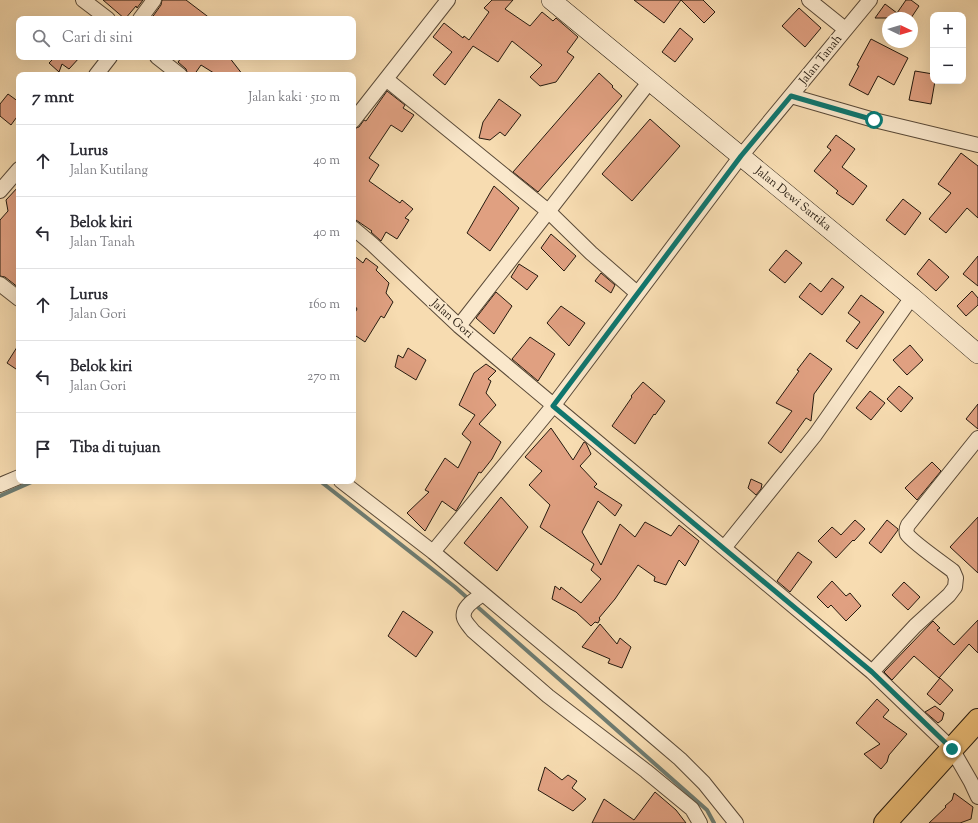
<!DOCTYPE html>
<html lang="id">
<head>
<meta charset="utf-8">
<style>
  :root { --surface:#fff; --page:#f7f7f7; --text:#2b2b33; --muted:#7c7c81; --line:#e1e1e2 }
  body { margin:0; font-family:"Sorts Mill Goudy",serif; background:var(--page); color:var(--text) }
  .controls { position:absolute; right:12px; top:12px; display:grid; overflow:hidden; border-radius:8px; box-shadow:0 4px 16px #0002 }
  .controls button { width:36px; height:36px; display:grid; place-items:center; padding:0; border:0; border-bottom:1px solid var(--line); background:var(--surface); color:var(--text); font:20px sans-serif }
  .compass { position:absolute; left:882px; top:12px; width:36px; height:36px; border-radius:50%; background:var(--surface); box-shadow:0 4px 16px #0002; rotate:94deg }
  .stop { position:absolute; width:12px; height:12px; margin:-9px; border:3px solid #0f766e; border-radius:50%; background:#fff }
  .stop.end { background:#0f766e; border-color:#fff; box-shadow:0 1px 4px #0008 }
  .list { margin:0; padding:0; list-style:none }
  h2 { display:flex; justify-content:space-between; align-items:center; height:52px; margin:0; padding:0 16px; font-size:17px }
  h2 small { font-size:13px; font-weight:400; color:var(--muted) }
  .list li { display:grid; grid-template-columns:26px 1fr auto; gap:12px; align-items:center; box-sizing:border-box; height:72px; padding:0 16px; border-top:1px solid var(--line) }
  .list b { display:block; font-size:15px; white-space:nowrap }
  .list p { margin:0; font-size:13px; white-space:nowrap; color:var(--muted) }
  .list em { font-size:13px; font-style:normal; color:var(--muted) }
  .icon { flex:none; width:22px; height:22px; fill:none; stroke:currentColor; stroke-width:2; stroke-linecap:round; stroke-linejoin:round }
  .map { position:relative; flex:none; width:978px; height:823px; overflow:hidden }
  .search { position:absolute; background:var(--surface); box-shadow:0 4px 16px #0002; left:16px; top:16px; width:340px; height:44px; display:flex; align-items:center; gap:10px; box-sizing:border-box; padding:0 14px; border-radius:8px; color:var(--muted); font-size:15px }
  .panel { position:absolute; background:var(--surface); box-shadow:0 4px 16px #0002; left:16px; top:72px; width:340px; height:412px; border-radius:8px }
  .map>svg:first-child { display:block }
</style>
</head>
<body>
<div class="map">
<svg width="978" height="823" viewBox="0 0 978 823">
  <rect width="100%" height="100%" fill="#f7dcb1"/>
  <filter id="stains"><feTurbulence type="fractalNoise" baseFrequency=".005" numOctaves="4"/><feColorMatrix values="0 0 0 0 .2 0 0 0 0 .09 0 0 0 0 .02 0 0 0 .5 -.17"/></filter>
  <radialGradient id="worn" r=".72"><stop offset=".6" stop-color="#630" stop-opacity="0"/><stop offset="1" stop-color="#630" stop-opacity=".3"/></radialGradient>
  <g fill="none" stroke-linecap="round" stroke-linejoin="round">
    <path stroke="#6e7b70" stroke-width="4" d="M320 481 455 587 707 810 714 823
      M0 496 34 481"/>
  </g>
  <path fill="#e0a081" stroke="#251a0f" d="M103 0H143L137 8 136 6 125 19Z
    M162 0H186L211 19H151L161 5Z
    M492 0H513L505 9 530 26 542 12 553 21 556 18 578 37 567 52 574 57 556 82 540 86 530 77 542 65 512 41 498 62 473 46 445 85 433 75 452 52 433 37 444 23 463 38 464 36 469 40 489 12 484 8Z
    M634 0H681L664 23Z
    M681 0H703L715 12 704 23Z
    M906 0H911L919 6 911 18H875L885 4 897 13Z
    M799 8 821 28 805 47 782 26Z
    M680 28 693 39 675 62 662 52Z
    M871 39 908 58 894 85 878 76 868 95 849 85 859 66 857 65Z
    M55 57H80L69 69 62 64 59 72 49 63Z
    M182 57H229L243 75H217L201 65 194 75H188L186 69 178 62Z
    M915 71 933 74V81H935L931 104 909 100Z
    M599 73 613 86 612 87 622 96 538 192 513 172Z
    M387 91 405 105 403 108 414 115 402 132 391 125 369 158 379 165 369 181 400 203 402 200 413 209 405 218 409 220 397 239 386 232 381 241 371 232 372 231 353 218V129L359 127 364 120 366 121Z
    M8 94 19 102V114L11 125 0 116V104Z
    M499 99 521 115 505 136 500 132 490 140 479 138 483 122Z
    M650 119 680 146 632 201 602 174Z
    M836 135 855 149 842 167 867 186 853 205 836 193 838 191 814 171 831 150 827 147Z
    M961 153 978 166V218L967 208 946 233 929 219 951 193 938 184Z
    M19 186V288L5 277 0 276V220L8 211 6 200Z
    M494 186 519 208 490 251 467 233Z
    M903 199 921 213 905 235 886 220Z
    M551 234 576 256 564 271 541 248Z
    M786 250 802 263 785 283 769 270Z
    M353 255 363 263 366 258 378 267 376 270 389 283 386 293 393 302 384 318 381 316 365 342 353 334V316L357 309 353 303Z
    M978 256V286L963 274Z
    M929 259 949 277 936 291 917 274Z
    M519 264 538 276 527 290 511 277Z
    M601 273 615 285 611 293 595 281Z
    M832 278 844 287 822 315 799 297 810 283 821 292Z
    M972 291 978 298V305L966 316 957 306Z
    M496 292 512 306 494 334 476 318Z
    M861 295 884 312 857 349 846 341 860 322 848 313Z
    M561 306 585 323 569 346 547 323Z
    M530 337 555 354 538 381 512 359Z
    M19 344V371L7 363Z
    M910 345 923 360 907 375 893 360Z
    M408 348 426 360 416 380 395 367 398 355 403 358Z
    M810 353 832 369 814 394 811 421 806 418 781 453 768 443 792 411 776 403 799 371 797 370Z
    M486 364 496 371 488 379 491 381 486 393 496 405 479 424 501 442 492 459 481 473 479 472 456 511 442 501 425 531 407 513 429 492 425 490 445 458 458 468 471 442 462 434 475 415 459 405 474 373Z
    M643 382 665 401 655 415 654 414 635 444 612 426 632 397 631 396Z
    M899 386 913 398 901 412 887 399Z
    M870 391 885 403 871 420 856 408Z
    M978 404V429L966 419Z
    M551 428 573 460 584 442 586 443 591 454 580 466 597 484 594 487 622 505 615 516 598 501 582 532 601 565 620 524 635 537 645 522 671 536 679 525 699 541 685 566 679 560 666 585 654 581 655 577 638 565 615 599 599 618 600 619 598 623 595 622 591 626 576 612 552 599 555 586 560 590 561 587 581 603 601 579 591 570 594 564 540 527 550 505 529 485 542 471 525 457Z
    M932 462 941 471 917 500 905 488Z
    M751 479 762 484 761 489 756 495 748 488Z
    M501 497 528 527 497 571 464 543Z
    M978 517V573L950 547Z
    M855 520 865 529 854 541 853 540 836 558 818 541 832 527 841 535Z
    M887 520 898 529V530L881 553 869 543Z
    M798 552 812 562 790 592 777 581Z
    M832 581 846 596 850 593 861 606 846 621 831 605 828 608 817 597Z
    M904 582 920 597 908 610 892 595Z
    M403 611 433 632 416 657 388 636Z
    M978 620V653L969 644 939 678 914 656 892 680 884 672 933 621 940 628 937 630 954 645Z
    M600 624 617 644 620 638 631 647 622 668 608 663 610 659 582 647Z
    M940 678 953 690 940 705 927 694Z
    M877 699 889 710 883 717 907 734 889 755 887 762 881 769 864 754 880 744 856 723Z
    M935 706 944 713 942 720 938 723 925 712Z
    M545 767 562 780 568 775 577 781 572 788 586 799 573 811 538 790Z
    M655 792 676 810 686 823H592L604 799 634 820Z
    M954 793 973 807 971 819 960 823H929L946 807 945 806 952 800Z"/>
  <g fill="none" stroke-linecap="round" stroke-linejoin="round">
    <defs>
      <path id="minor" d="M83 0 108 19
        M809 0 845 29
        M140 19 154 0
        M157 57 180 75
        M96 75 110 57
        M386 79 548 211 591 253 637 293
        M791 96 874 120 978 145
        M353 121 448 0
        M0 191 19 169
        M353 228 372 244 459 326 872 672 952 749 971 782 978 797
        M0 284 19 299
        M459 326 650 81
        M341 481 433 552 639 724 680 759 704 783 736 823
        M0 485 19 477
        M724 548 815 435 912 297
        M433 552 553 406 741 156 870 0
        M483 594C476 599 461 607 464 618 465 622 470 627 473 631L548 696 646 771 692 809 700 823
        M872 672 915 626 949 595 955 587 956 578 953 571C945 565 911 541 907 534 906 531 907 527 908 525L978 438"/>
      <path id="secondary" d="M551 0 912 297 978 354"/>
      <path id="primary" d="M885 823 978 720"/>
    </defs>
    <use href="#minor" stroke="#5a4a38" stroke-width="16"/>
    <use href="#secondary" stroke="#251a0f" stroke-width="20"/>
    <use href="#primary" stroke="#251a0f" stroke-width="24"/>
    <use href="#minor" stroke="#fae8cc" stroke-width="14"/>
    <use href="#secondary" stroke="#fae8cc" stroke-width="19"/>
    <use href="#primary" stroke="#ecbe78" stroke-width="22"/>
  </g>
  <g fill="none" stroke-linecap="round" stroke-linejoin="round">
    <path stroke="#0f766e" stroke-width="5" d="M874 120 791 96 741 156 553 406 872 672 952 749"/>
  </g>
  <g text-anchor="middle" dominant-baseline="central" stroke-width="3.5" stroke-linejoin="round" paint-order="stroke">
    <g font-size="12" fill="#251a0f" stroke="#fae8cc">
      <text transform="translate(821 60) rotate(-51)">Jalan Tanah</text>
      <text transform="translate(793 199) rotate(39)">Jalan Dewi Sartika</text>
      <text transform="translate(452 319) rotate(42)">Jalan Gori</text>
    </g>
  </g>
  <rect width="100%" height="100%" filter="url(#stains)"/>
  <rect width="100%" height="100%" fill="url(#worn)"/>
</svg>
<div class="controls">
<button>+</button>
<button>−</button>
</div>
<svg class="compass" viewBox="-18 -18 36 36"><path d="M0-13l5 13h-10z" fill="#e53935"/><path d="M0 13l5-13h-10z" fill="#7c7c81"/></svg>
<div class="stop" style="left:874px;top:120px"></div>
<div class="stop end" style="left:952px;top:749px"></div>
<div class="search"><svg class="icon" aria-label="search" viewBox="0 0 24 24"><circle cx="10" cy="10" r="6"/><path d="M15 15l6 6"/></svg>Cari di sini</div>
<section class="panel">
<h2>7 mnt<small>Jalan kaki · 510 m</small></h2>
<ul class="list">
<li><svg class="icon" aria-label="ahead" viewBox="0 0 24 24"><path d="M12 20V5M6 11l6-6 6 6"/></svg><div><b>Lurus</b><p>Jalan Kutilang</p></div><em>40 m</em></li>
<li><svg class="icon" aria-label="left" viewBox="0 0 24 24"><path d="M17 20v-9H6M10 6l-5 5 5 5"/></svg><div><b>Belok kiri</b><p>Jalan Tanah</p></div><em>40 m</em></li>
<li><svg class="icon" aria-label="ahead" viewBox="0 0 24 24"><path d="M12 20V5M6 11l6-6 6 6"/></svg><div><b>Lurus</b><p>Jalan Gori</p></div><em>160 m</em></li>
<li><svg class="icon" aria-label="left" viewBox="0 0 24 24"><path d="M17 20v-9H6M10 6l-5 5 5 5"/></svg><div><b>Belok kiri</b><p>Jalan Gori</p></div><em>270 m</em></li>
<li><svg class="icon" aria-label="arrive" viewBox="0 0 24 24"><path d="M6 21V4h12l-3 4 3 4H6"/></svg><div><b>Tiba di tujuan</b></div></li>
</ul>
</section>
</div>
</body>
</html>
